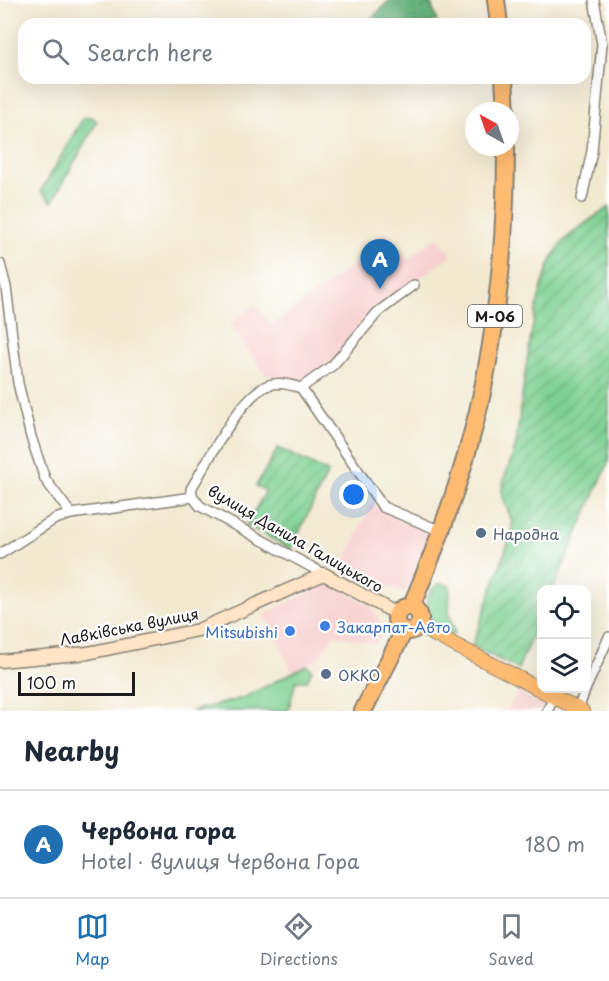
<!DOCTYPE html>
<html lang="en">
<head>
<meta charset="utf-8">
<style>
  :root { --surface:#fff; --page:#f6f6f7; --text:#1f2937; --muted:#747a83; --line:#e0e1e3; --accent:#1f6fb2 }
  body { margin:0; font-family:"Playpen Sans",sans-serif; background:var(--page); color:var(--text) }
  .controls { position:absolute; right:18px; bottom:18px; display:grid; overflow:hidden; border-radius:12px; box-shadow:0 6px 24px #0002 }
  .controls button { width:54px; height:54px; display:grid; place-items:center; padding:0; border:0; border-bottom:2px solid var(--line); background:var(--surface); color:var(--text); font:30px sans-serif }
  .compass { position:absolute; left:465px; top:102px; width:54px; height:54px; border-radius:50%; background:var(--surface); box-shadow:0 6px 24px #0002; rotate:320deg }
  .scale { position:absolute; left:18px; bottom:15px; width:117px; box-sizing:border-box; padding-left:6px; border:3px solid #1c1c1c; border-top:0; font-size:16px; line-height:21px; white-space:nowrap; color:#1c1c1c; -webkit-text-stroke:4px #fff; paint-order:stroke }
  .you { position:absolute; left:354px; top:495px; width:21px; height:21px; margin:-15px; border:4px solid #fff; border-radius:50%; background:#1a73e8; box-shadow:0 0 0 9px #1a73e833 }
  .badge { display:grid; place-items:center; width:39px; height:39px; border-radius:50%; background:var(--accent); color:#fff; font-size:20px; font-weight:700 }
  .pin { position:absolute; translate:-50% -50px; filter:drop-shadow(0 2px 3px #0008) }
  .pin::after { content:''; position:absolute; top:32px; width:21px; height:18px; background:inherit; clip-path:polygon(0 0,100% 0,50% 100%) }
  .list { margin:0; padding:0; list-style:none }
  h2 { display:flex; justify-content:space-between; align-items:center; height:78px; margin:0; padding:0 24px; font-size:26px }
  h2 small { font-size:20px; font-weight:400; color:var(--muted) }
  .list li { display:grid; grid-template-columns:39px 1fr auto; gap:18px; align-items:center; box-sizing:border-box; height:108px; padding:0 24px; border-top:2px solid var(--line) }
  .list b { display:block; font-size:22px; white-space:nowrap }
  .list p { margin:0; font-size:20px; white-space:nowrap; color:var(--muted) }
  .list em { font-size:20px; font-style:normal; color:var(--muted) }
  .icon { flex:none; width:33px; height:33px; fill:none; stroke:currentColor; stroke-width:2; stroke-linecap:round; stroke-linejoin:round }
  .map { position:relative; flex:none; width:609px; height:711px; overflow:hidden }
  .search { position:absolute; background:var(--surface); box-shadow:0 6px 24px #0002; left:18px; right:18px; top:18px; height:66px; display:flex; align-items:center; gap:15px; box-sizing:border-box; padding:0 21px; border-radius:18px; color:var(--muted); font-size:22px }
  .sheet { height:186px; background:var(--surface) }
  nav { display:flex; justify-content:space-around; align-items:center; box-sizing:border-box; height:84px; border-top:2px solid var(--line); background:var(--surface); font-size:16px; color:var(--muted) }
  nav a { display:grid; justify-items:center; gap:3px }
  nav .on { color:var(--accent) }
  .map>svg:first-child { display:block }
</style>
</head>
<body>
<div class="map">
<svg width="609" height="711" viewBox="0 0 609 711">
  <defs>
    <pattern id="forest-crowns" width="20" height="18" patternUnits="userSpaceOnUse" patternTransform="scale(1.5)"><rect width="20" height="18" fill="#66b27c"/><path d="M2 6a3 3 0 1 1 6 0M12 15a3 3 0 1 1 6 0" fill="none" stroke="#539065"/></pattern>
    <pattern id="garden-furrows" width="10" height="10" patternUnits="userSpaceOnUse" patternTransform="scale(1.5)"><rect width="10" height="10" fill="#7ed092"/><path d="M-1 1l2-2M0 10L10 0M9 11l2-2" fill="none" stroke="#6cb27d"/></pattern>
  </defs>
  <rect width="100%" height="100%" fill="#fff"/>
  <filter id="ink" filterUnits="userSpaceOnUse"><feTurbulence type="fractalNoise" baseFrequency=".0167" numOctaves="2"/><feDisplacementMap in="SourceGraphic" scale="12" xChannelSelector="R" yChannelSelector="G"/><feConvolveMatrix kernelMatrix="1 2 1 2 8 2 1 2 1" color-interpolation-filters="sRGB"/></filter>
  <filter id="wash" filterUnits="userSpaceOnUse"><feTurbulence type="fractalNoise" baseFrequency=".008" numOctaves="4" result="noise"/><feDisplacementMap in="SourceGraphic" scale="24" xChannelSelector="R" yChannelSelector="G"/><feGaussianBlur stdDeviation="1.35" result="paint"/><feColorMatrix in="noise" values="0 0 0 0 0 0 0 0 0 0 0 0 0 0 0 0 0 1.4 0 .05"/><feComposite in="paint" operator="in"/></filter>
  <g filter="url(#wash)">
    <rect width="100%" height="100%" fill="#f2e9d1"/>
    <path fill="#f7d0cf" d="M386 232 407 260 437 237 452 255 366 317 336 357 308 379 296 381 266 375 230 325 255 305 272 325 362 258 361 249Z
      M371 504 395 513 393 517 427 533 428 537 405 592 341 570Z
      M324 580 372 607 379 620 381 633 376 644 334 635 317 660 293 672 265 614 317 589Z
      M518 692 543 706 541 711H507Z"/>
    <path fill="#7ed092" stroke="#4d7657" stroke-width="1.5" d="M440 583 450 586 449 615 455 632 452 636C430 625 414 601 440 583Z
      M307 665 312 670 307 681H296L288 711H191L243 698Z"/>
    <path fill="url(#forest-crowns)" stroke="#41674c" stroke-width="1.5" d="M390 0H430L437 21 423 24H366Z"/>
    <path fill="url(#garden-furrows)" stroke="#4d7657" stroke-width="1.5" d="M92 117 97 122 52 202 41 191 83 118Z
      M609 207V461L553 589 542 590 541 615 518 669 472 646 512 532C514 514 503 508 502 493 502 476 513 460 516 444 522 399 533 281 559 247 572 230 592 219 609 207Z
      M278 448 328 472 291 549 246 525 266 491 256 486Z"/>
  </g>
  <g filter="url(#ink)">
    <g fill="none" stroke-linecap="round" stroke-linejoin="round">
      <defs>
        <path id="street" d="M582 198 592 151 602 44 594 0
          M0 264 6 287 18 383 31 437 45 479 71 514
          M301 388 383 507 441 531
          M193 497 200 506 324 574
          M0 554 55 519 71 514 193 497 191 489C207 463 236 405 261 389 274 380 287 384 301 388L333 365 378 312 414 285
          M586 688 609 637
          M578 709 586 688
          M547 711 555 696"/>
        <path id="secondary" d="M0 661 88 653 198 630 324 574 397 614"/>
        <path id="primary" d="M418 626 582 711"/>
        <path id="highway" d="M496 0 499 24
          M504 78 506 111
          M396 619a12 12 0 1 1 24 0a12 12 0 1 1-24 0Z
          M411 607C442 534 470 457 485 378 500 302 506 224 506 147
          M363 711 404 631"/>
      </defs>
      <use href="#street" stroke="#878276" stroke-width="12"/>
      <use href="#secondary" stroke="#878276" stroke-width="15"/>
      <use href="#primary" stroke="#878276" stroke-width="16"/>
      <use href="#highway" stroke="#878276" stroke-width="20"/>
      <use href="#street" stroke="#fff" stroke-width="9"/>
      <use href="#secondary" stroke="#ffe4c6" stroke-width="12"/>
      <use href="#primary" stroke="#ffbb71" stroke-width="14"/>
      <use href="#highway" stroke="#ffbb71" stroke-width="16"/>
    </g>
  </g>
  <g fill="#5c6f8a" stroke="#fff" stroke-width="2">
    <circle cx="481" cy="533" r="6"/>
    <circle cx="326" cy="674" r="6"/>
  </g>
  <g fill="#3f7fe0" stroke="#fff" stroke-width="2">
    <circle cx="325" cy="626" r="6"/>
    <circle cx="290" cy="631" r="6"/>
  </g>
  <g text-anchor="middle" dominant-baseline="central" stroke-width="4.5" stroke-linejoin="round" paint-order="stroke">
    <rect fill="#fff" stroke="#606060" stroke-width="1.5" x="468" y="305" width="54" height="22" rx="4.5"/>
    <g font-size="14" font-weight="bold" fill="#1c1c1c">
      <text x="495" y="316">М-06</text>
    </g>
    <g font-size="15" fill="#4e5e75" stroke="#fff" text-anchor="start">
      <text x="493" y="533">Народна</text>
      <text x="338" y="674">ОККО</text>
    </g>
    <g font-size="15" fill="#1c1c1c" stroke="#fff">
      <text transform="translate(296 538) rotate(30)">вулиця Данила Галицького</text>
      <text transform="translate(129 626) rotate(-11)">Лавківська вулиця</text>
    </g>
    <g font-size="15" fill="#366cbe" stroke="#fff" text-anchor="start">
      <text x="337" y="626">Закарпат-Авто</text>
      <text x="278" y="631" text-anchor="end">Mitsubishi</text>
    </g>
  </g>
</svg>
<div class="controls">
<button><svg class="icon" aria-label="locate" viewBox="0 0 24 24"><circle cx="12" cy="12" r="6"/><path d="M12 2v4M12 18v4M2 12h4M18 12h4"/></svg></button>
<button><svg class="icon" aria-label="layers" viewBox="0 0 24 24"><path d="M12 4l9 5-9 5-9-5zM3 14l9 5 9-5"/></svg></button>
</div>
<svg class="compass" viewBox="-18 -18 36 36"><path d="M0-13l5 13h-10z" fill="#e53935"/><path d="M0 13l5-13h-10z" fill="#747a83"/></svg>
<div class="scale">100 m</div>
<div class="you"></div>
<div class="pin badge" style="left:380px;top:289px">A</div>
<div class="search"><svg class="icon" aria-label="search" viewBox="0 0 24 24"><circle cx="10" cy="10" r="6"/><path d="M15 15l6 6"/></svg>Search here</div>
</div>
<section class="sheet">
<h2>Nearby<small></small></h2>
<ul class="list">
<li><span class="badge">A</span><div><b>Червона гора</b><p>Hotel · вулиця Червона Гора</p></div><em>180 m</em></li>
</ul>
</section>
<nav>
<a class="on"><svg class="icon" aria-label="map" viewBox="0 0 24 24"><path d="M3 6l6-2 6 2 6-2v14l-6 2-6-2-6 2zM9 4v14M15 6v14"/></svg>Map</a>
<a><svg class="icon" aria-label="directions" viewBox="0 0 24 24"><path d="M12 3l9 9-9 9-9-9zM9 14v-3h6M13 9l2 2-2 2"/></svg>Directions</a>
<a><svg class="icon" aria-label="saved" viewBox="0 0 24 24"><path d="M7 4h10v16l-5-4-5 4z"/></svg>Saved</a>
</nav>
</body>
</html>
